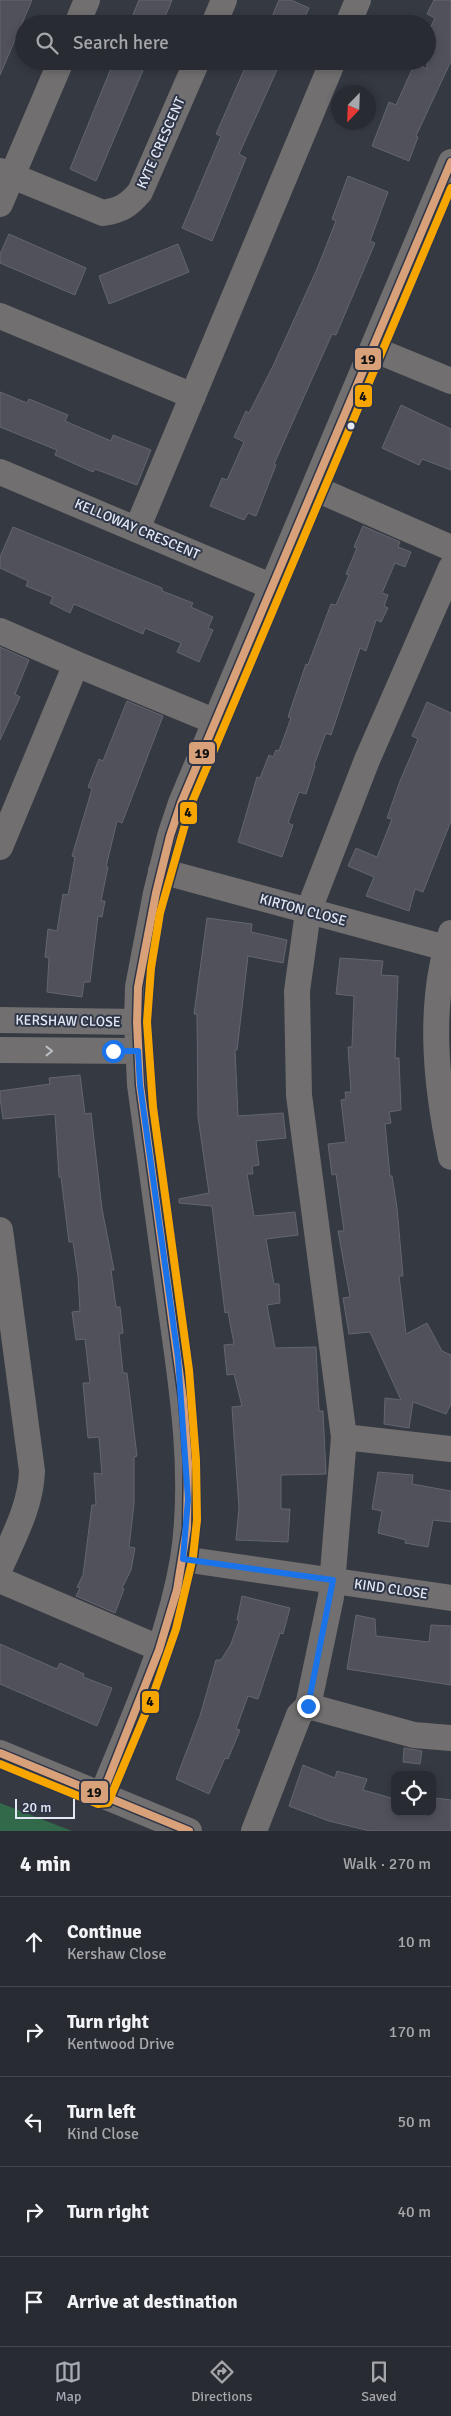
<!DOCTYPE html>
<html lang="en">
<head>
<meta charset="utf-8">
<style>
  :root { --surface:#282b32; --page:#30333a; --text:#f1f3f6; --muted:#a5a7ac; --line:#44474d; --accent:#a6abb6 }
  body { margin:0; font-family:Signika,sans-serif; background:var(--page); color:var(--text) }
  .controls { position:absolute; right:15px; bottom:15px; display:grid; overflow:hidden; border-radius:10px; box-shadow:0 2px 8px #0003 }
  .controls button { width:45px; height:45px; display:grid; place-items:center; padding:0; border:0; border-bottom:1px solid var(--line); background:var(--surface); color:var(--text); font:25px sans-serif }
  .compass { position:absolute; left:331px; top:85px; width:45px; height:45px; border-radius:50%; background:var(--surface); box-shadow:0 2px 8px #0003; rotate:203deg }
  .scale { position:absolute; left:15px; bottom:12px; width:60px; box-sizing:border-box; padding-left:5px; border:2px solid #e3e8f4; border-top:0; font-size:14px; line-height:18px; white-space:nowrap; color:#e3e8f4; -webkit-text-stroke:4px #2f3648; paint-order:stroke }
  .stop { position:absolute; width:15px; height:15px; margin:-11px; border:4px solid #1a73e8; border-radius:50%; background:#fff }
  .stop.end { background:#1a73e8; border-color:#fff; box-shadow:0 1px 5px #0008 }
  .list { margin:0; padding:0; list-style:none }
  h2 { display:flex; justify-content:space-between; align-items:center; height:65px; margin:0; padding:0 20px; font-size:21px }
  h2 small { font-size:16px; font-weight:400; color:var(--muted) }
  .list li { display:grid; grid-template-columns:32px 1fr auto; gap:15px; align-items:center; box-sizing:border-box; height:90px; padding:0 20px; border-top:1px solid var(--line) }
  .list b { display:block; font-size:19px; white-space:nowrap }
  .list p { margin:0; font-size:16px; white-space:nowrap; color:var(--muted) }
  .list em { font-size:16px; font-style:normal; color:var(--muted) }
  .icon { flex:none; width:28px; height:28px; fill:none; stroke:currentColor; stroke-width:2; stroke-linecap:round; stroke-linejoin:round }
  .map { position:relative; flex:none; width:451px; height:1831px; overflow:hidden }
  .search { position:absolute; background:var(--surface); box-shadow:0 2px 8px #0003; left:15px; right:15px; top:15px; height:55px; display:flex; align-items:center; gap:12px; box-sizing:border-box; padding:0 18px; border-radius:28px; color:var(--muted); font-size:19px }
  .sheet { height:515px; background:var(--surface) }
  nav { display:flex; justify-content:space-around; align-items:center; box-sizing:border-box; height:70px; border-top:1px solid var(--line); background:var(--surface); font-size:14px; color:var(--muted) }
  nav a { display:grid; justify-items:center; gap:2px }
  nav .on { color:var(--accent) }
  .map>svg:first-child { display:block }
</style>
</head>
<body>
<div class="map">
<svg width="451" height="1831" viewBox="0 0 451 1831">
  <rect width="100%" height="100%" fill="#353942"/>
  <path fill="#31694a" d="M0 1803 72 1831H0Z"/>
  <path fill="#50515a" stroke="#64666f" d="M0 0H32L0 75Z
    M139 0H172L162 24H145L132 17Z
    M279 0H291L309 8 302 24H269Z
    M434 0H451V61L416 136 418 137 409 161 372 146 389 102 396 105 415 63 427 69V35L435 18 427 14Z
    M114 61H147L96 181 70 169Z
    M248 61H281L239 154 246 158 212 241 182 228 221 136 216 134Z
    M348 176 388 192 370 241 375 243 336 335 332 334 274 464 276 465 256 516 248 513 244 520 210 506 222 478 227 480 244 442 234 437 246 411 249 413 273 366 317 269 336 221 332 219Z
    M9 234 86 268 75 295 0 263V254Z
    M178 244 189 272 109 304 99 276Z
    M0 392 27 403 29 399 68 415 65 421 111 441 113 435 151 450 137 485 95 469 93 472 55 455 57 450 0 427Z
    M401 405 451 429V470L422 459 419 465 382 448Z
    M363 526 400 542 398 547 411 552 405 567 395 563 382 593 388 595 384 606 388 608 381 622 376 620 366 651 360 648 331 735 326 733 314 765 315 766 306 794 299 792 288 823 293 825 282 857 238 842 257 777 260 778 269 755 273 757 276 750 279 751 291 718 288 717 306 664 308 665 331 604 336 605 349 575 346 574 357 548 354 547Z
    M13 527 162 588V591L193 603 191 607 213 617 208 628 213 630 199 662 177 652 181 643 145 628 143 634 74 604 70 613 50 603 53 597 26 586 28 581 0 568V557Z
    M0 647 29 660 15 694 20 697 0 740Z
    M127 701 163 716 122 823 117 821 106 867H108L101 901H105L102 917 98 916 90 982H84L82 997 47 992 49 958 45 957 48 929 57 931 63 894 68 895 75 857 72 856 92 789 88 787 99 759 103 761Z
    M427 702 451 713V821L423 892 415 889 409 911 366 896 374 877 348 866 356 848 377 857 392 819 387 818 400 781 418 739 412 736Z
    M207 918 252 924 251 932 287 940 283 963 248 956 237 1050H235L238 1116 283 1113 286 1138 256 1141 259 1165 252 1166 253 1174H247L254 1216 295 1212 298 1235 266 1239 274 1284H279L280 1303 267 1305 275 1348 316 1347 319 1411H323L326 1474 281 1475V1509H290L288 1542 236 1540 239 1508 232 1407 242 1406 234 1374 227 1375 224 1345 234 1344 228 1312 225 1313 212 1206 179 1203V1199L209 1193 198 1117 197 1014H194Z
    M340 958 383 961 381 975 398 976 395 1058H399L401 1110 389 1112 391 1123 385 1124 390 1176H392L397 1208 403 1276H399L406 1334 427 1323 442 1351 451 1355V1404L446 1414 413 1402 409 1428 384 1424 385 1398 401 1400 370 1332 349 1334 343 1298 350 1297 338 1231H344L336 1174 332 1175 328 1144 346 1142 341 1100 346 1099 345 1092H351L348 1047H352L354 996 336 994Z
    M80 1075 85 1114 91 1113 102 1209 114 1270H111L116 1307H120L123 1333 119 1334 123 1373H127L137 1456 134 1457V1504L129 1547 135 1548 131 1570 122 1588 124 1589 115 1613 76 1596 80 1588 77 1587 83 1575 92 1505H96L94 1473 102 1474 99 1437 88 1438 83 1383H90L85 1339 76 1340 72 1312 80 1311 78 1276 73 1242H69L61 1177H59L55 1114 3 1119 0 1098V1091L50 1084 49 1078Z
    M378 1472 413 1475 412 1484 451 1491V1522L433 1520 428 1547 405 1543 406 1540 378 1533 382 1511 372 1509Z
    M242 1596 290 1608 283 1634 280 1633 258 1699 248 1696 236 1729 240 1730 228 1759 225 1758 209 1794 176 1779 200 1716 216 1660H221L231 1644 239 1621 237 1620Z
    M356 1615 375 1619 376 1636 429 1642 431 1625 451 1626V1685L347 1669Z
    M0 1644 57 1669 60 1663 84 1674 83 1677 112 1688 97 1726 0 1684Z
    M404 1748 422 1751 420 1764 403 1762Z
    M303 1765 335 1778 337 1771 367 1779 363 1790 395 1799V1812H432V1803H434L435 1798 451 1800V1831H370L329 1821 289 1806Z"/>
  <g fill="none" stroke-linecap="round" stroke-linejoin="round">
    <path stroke="#716f6f" stroke-width="26" d="M77 24 87 0
      M214 24 224 0
      M348 24 358 0
      M0 171 103 213C121 210 128 206 140 192L197 61
      M0 204 61 61
      M0 316 193 396
      M373 349 451 381
      M0 472 273 587
      M314 488 451 548
      M137 529 333 61
      M0 631 76 664 0 847
      M76 664 216 722
      M161 871 446 948
      M451 933C427 1005 436 1085 451 1157
      M0 1020 137 1022
      M0 1050 138 1051
      M0 1230 32 1471C31 1505 14 1536 0 1568
      M344 1437 451 1449
      M183 1559 451 1598
      M0 1580 161 1649
      M308 1706 414 1735 451 1738
      M0 1753 189 1831
      M102 1795C133 1718 169 1642 183 1559 196 1476 182 1386 170 1303 160 1230 150 1158 140 1085L137 1022 138 987 156 893 170 836 181 803 451 162
      M254 1831 299 1715 308 1706 331 1597 344 1437 299 1095 297 991 308 912 367 760 451 568"/>
    <defs>
      <path id="bus-1" d="M0 1753 189 1831
        M102 1795 159 1650 177 1590 187 1528 188 1463 183 1399 140 1085 137 1022 138 987 156 893 170 836 181 803 451 162"/>
      <path id="bus-2" d="M0 1764 98 1804 108 1803 152 1698 176 1629 193 1557 197 1520 196 1460 189 1370 153 1107 147 1022 151 968 160 913 190 807 451 188"/>
    </defs>
    <use href="#bus-1" stroke="#2f3648" stroke-width="11"/>
    <use href="#bus-2" stroke="#2f3648" stroke-width="11"/>
    <use href="#bus-1" stroke="#d9a179" stroke-width="8"/>
    <use href="#bus-2" stroke="#f7a600" stroke-width="8"/>
  </g>
  <defs><path id="oneway-chevron" d="M-2-3.5L2.5 0L-2 3.5" fill="none" stroke-width="1.6" stroke-linecap="round" stroke-linejoin="round" transform="scale(1.25)"/></defs>
  <use stroke="#bbbec5" href="#oneway-chevron" transform="translate(49 1051)"/>
  <g fill="none" stroke-linecap="round" stroke-linejoin="round">
    <path stroke="#1a73e8" stroke-width="6" d="M113 1051H138L140 1085 178 1358 188 1499 183 1559 333 1580 308 1706"/>
  </g>
  <circle fill="#e3e8f4" stroke="#2f3648" stroke-width="2" cx="351" cy="426" r="4.5"/>
  <g text-anchor="middle" dominant-baseline="central" stroke-width="4" stroke-linejoin="round" paint-order="stroke">
    <g font-size="14" fill="#e3e8f4" stroke="#2f3648">
      <text transform="translate(161 143) rotate(-66)">KYTE CRESCENT</text>
      <text transform="translate(137 529) rotate(23)">KELLOWAY CRESCENT</text>
      <text transform="translate(303 910) rotate(15)">KIRTON CLOSE</text>
      <text transform="translate(68 1021) rotate(1)">KERSHAW CLOSE</text>
      <text transform="translate(391 1589) rotate(8)">KIND CLOSE</text>
    </g>
  </g>
  <g stroke="#2f3648" stroke-width="2">
    <rect x="354" y="347" width="28" height="24" rx="5" fill="#d9a179"/>
    <rect x="354" y="384" width="19" height="24" rx="5" fill="#f7a600"/>
    <rect x="188" y="741" width="28" height="24" rx="5" fill="#d9a179"/>
    <rect x="179" y="801" width="19" height="24" rx="5" fill="#f7a600"/>
    <rect x="141" y="1690" width="19" height="24" rx="5" fill="#f7a600"/>
    <rect x="80" y="1780" width="29" height="24" rx="5" fill="#d9a179"/>
  </g>
  <g font-size="14" text-anchor="middle" font-weight="bold" fill="#111">
    <text x="368" y="364">19</text>
    <text x="363" y="401">4</text>
    <text x="202" y="758">19</text>
    <text x="188" y="817">4</text>
    <text x="150" y="1706">4</text>
    <text x="94" y="1797">19</text>
  </g>
</svg>
<div class="controls">
<button><svg class="icon" aria-label="locate" viewBox="0 0 24 24"><circle cx="12" cy="12" r="6"/><path d="M12 2v4M12 18v4M2 12h4M18 12h4"/></svg></button>
</div>
<svg class="compass" viewBox="-18 -18 36 36"><path d="M0-13l5 13h-10z" fill="#e53935"/><path d="M0 13l5-13h-10z" fill="#a5a7ac"/></svg>
<div class="scale">20 m</div>
<div class="stop" style="left:113px;top:1051px"></div>
<div class="stop end" style="left:308px;top:1706px"></div>
<div class="search"><svg class="icon" aria-label="search" viewBox="0 0 24 24"><circle cx="10" cy="10" r="6"/><path d="M15 15l6 6"/></svg>Search here</div>
</div>
<section class="sheet">
<h2>4 min<small>Walk · 270 m</small></h2>
<ul class="list">
<li><svg class="icon" aria-label="ahead" viewBox="0 0 24 24"><path d="M12 20V5M6 11l6-6 6 6"/></svg><div><b>Continue</b><p>Kershaw Close</p></div><em>10 m</em></li>
<li><svg class="icon" aria-label="right" viewBox="0 0 24 24"><path d="M7 20v-9h11M14 6l5 5-5 5"/></svg><div><b>Turn right</b><p>Kentwood Drive</p></div><em>170 m</em></li>
<li><svg class="icon" aria-label="left" viewBox="0 0 24 24"><path d="M17 20v-9H6M10 6l-5 5 5 5"/></svg><div><b>Turn left</b><p>Kind Close</p></div><em>50 m</em></li>
<li><svg class="icon" aria-label="right" viewBox="0 0 24 24"><path d="M7 20v-9h11M14 6l5 5-5 5"/></svg><div><b>Turn right</b></div><em>40 m</em></li>
<li><svg class="icon" aria-label="arrive" viewBox="0 0 24 24"><path d="M6 21V4h12l-3 4 3 4H6"/></svg><div><b>Arrive at destination</b></div></li>
</ul>
</section>
<nav>
<a class="on"><svg class="icon" aria-label="map" viewBox="0 0 24 24"><path d="M3 6l6-2 6 2 6-2v14l-6 2-6-2-6 2zM9 4v14M15 6v14"/></svg>Map</a>
<a><svg class="icon" aria-label="directions" viewBox="0 0 24 24"><path d="M12 3l9 9-9 9-9-9zM9 14v-3h6M13 9l2 2-2 2"/></svg>Directions</a>
<a><svg class="icon" aria-label="saved" viewBox="0 0 24 24"><path d="M7 4h10v16l-5-4-5 4z"/></svg>Saved</a>
</nav>
</body>
</html>
